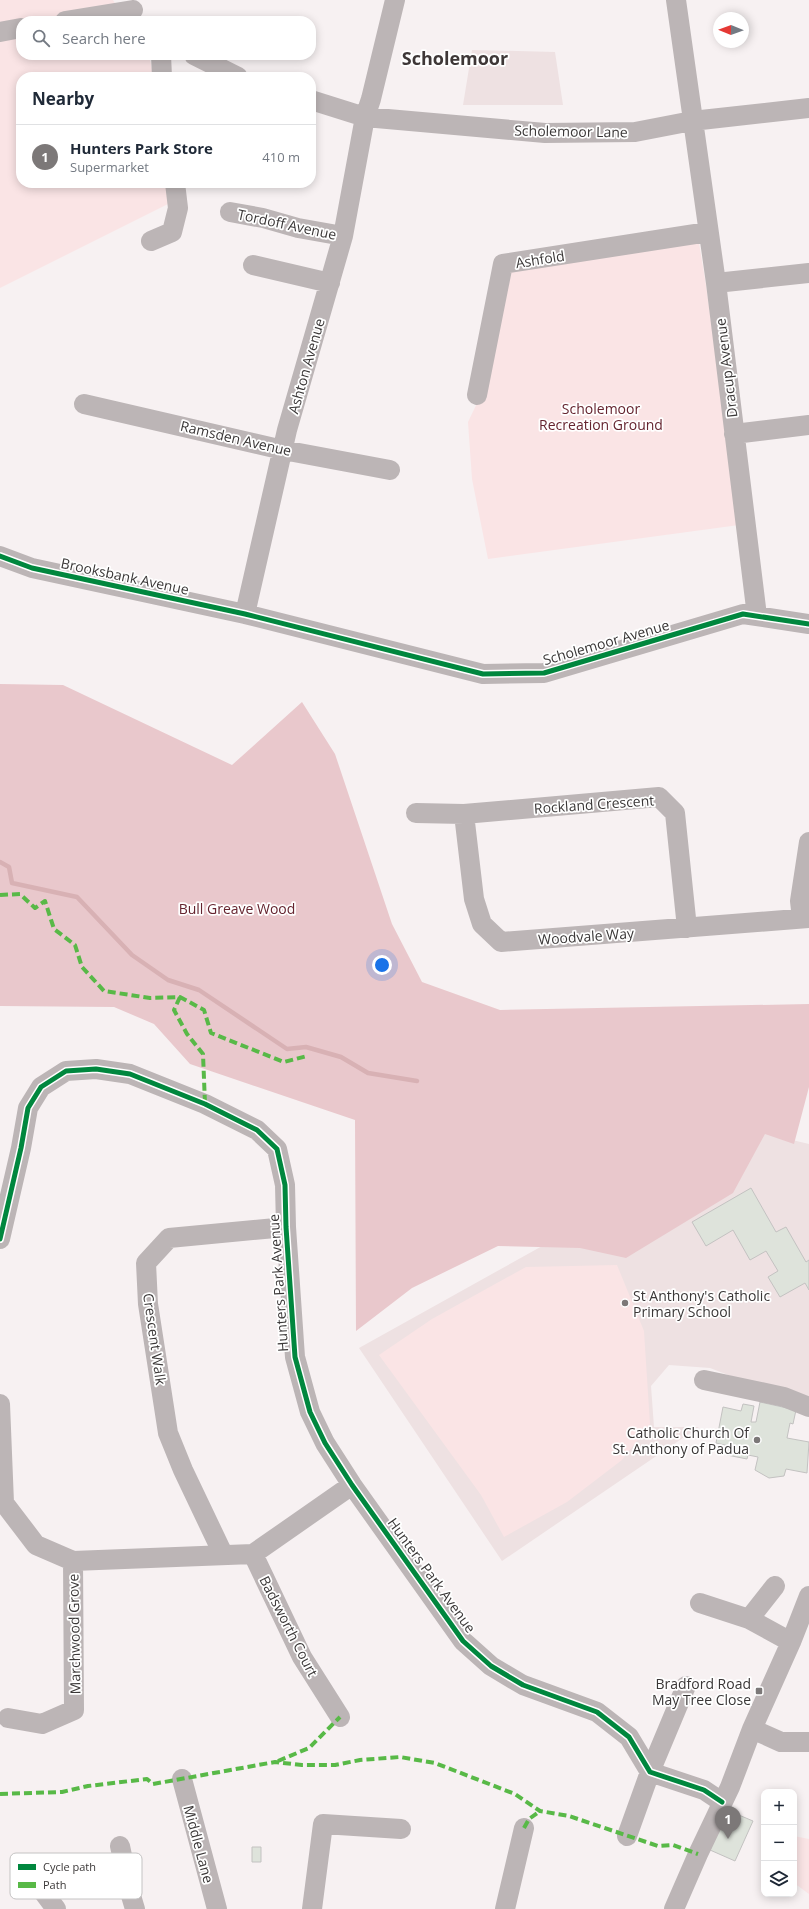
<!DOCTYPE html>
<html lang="en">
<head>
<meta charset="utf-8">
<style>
  :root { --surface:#fff; --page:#f6f6f7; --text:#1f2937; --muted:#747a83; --line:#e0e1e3; --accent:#7c7878 }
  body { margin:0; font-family:"Open Sans",sans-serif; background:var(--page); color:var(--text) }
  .controls { position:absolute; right:12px; bottom:12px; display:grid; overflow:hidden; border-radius:8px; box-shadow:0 2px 10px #0003 }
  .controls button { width:36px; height:36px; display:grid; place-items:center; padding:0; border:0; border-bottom:1px solid var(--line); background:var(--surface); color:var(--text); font:20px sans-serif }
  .compass { position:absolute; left:713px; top:12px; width:36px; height:36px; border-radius:50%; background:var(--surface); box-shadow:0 2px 10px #0003; rotate:271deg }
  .you { position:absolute; left:382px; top:965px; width:14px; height:14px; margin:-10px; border:3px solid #fff; border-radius:50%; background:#1a73e8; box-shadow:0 0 0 6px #1a73e833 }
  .badge { display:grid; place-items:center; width:26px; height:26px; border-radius:50%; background:var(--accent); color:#fff; font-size:13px; font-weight:700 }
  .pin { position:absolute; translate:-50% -33px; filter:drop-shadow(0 1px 2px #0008) }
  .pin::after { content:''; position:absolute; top:21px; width:14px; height:12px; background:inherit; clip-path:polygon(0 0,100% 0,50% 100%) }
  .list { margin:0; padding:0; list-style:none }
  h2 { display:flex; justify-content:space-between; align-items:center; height:52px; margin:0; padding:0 16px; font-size:17px }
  h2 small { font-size:13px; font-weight:400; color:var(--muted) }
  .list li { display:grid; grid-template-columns:26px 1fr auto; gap:12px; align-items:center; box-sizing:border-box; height:64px; padding:0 16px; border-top:1px solid var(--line) }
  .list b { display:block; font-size:15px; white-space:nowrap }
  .list p { margin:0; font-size:13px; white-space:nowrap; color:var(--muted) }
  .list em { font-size:13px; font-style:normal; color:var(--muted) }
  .icon { flex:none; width:22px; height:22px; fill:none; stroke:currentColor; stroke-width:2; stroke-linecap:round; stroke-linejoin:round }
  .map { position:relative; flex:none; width:809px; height:1909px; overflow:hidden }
  .search { position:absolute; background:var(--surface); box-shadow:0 2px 10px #0003; left:16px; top:16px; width:300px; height:44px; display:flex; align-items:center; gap:10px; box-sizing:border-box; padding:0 14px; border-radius:16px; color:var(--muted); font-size:15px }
  .panel { position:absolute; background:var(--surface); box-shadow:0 2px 10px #0003; left:16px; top:72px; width:300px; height:116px; border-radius:16px }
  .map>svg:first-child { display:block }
</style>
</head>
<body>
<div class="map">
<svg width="809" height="1909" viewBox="0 0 809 1909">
  <rect width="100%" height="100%" fill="#f7f1f2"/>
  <path fill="#eee1e2" d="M472 50 555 52 563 105H463Z
    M759 1132 809 1144V1406L710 1368 669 1365 651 1386 654 1427H699L502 1561 359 1348 562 1235Z"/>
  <path fill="#fae4e5" d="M0 0H113L126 21H21V55H148L150 59 153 77H21V183H167L170 203 0 288Z
    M698 237 706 285 739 525 488 559 472 479 468 422 480 397 507 266Z
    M617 1265 644 1331 650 1424 622 1460 567 1502 504 1537 481 1495 379 1355 432 1319 526 1267Z
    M794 1836 809 1839V1894L794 1883Z"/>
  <path fill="#e9c8cc" d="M0 684 63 685 232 765 302 702 335 754 392 924 422 982 500 1010 809 1004V1087L794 1144 765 1134 733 1193 626 1258 580 1248 498 1246 412 1288 356 1331 355 1120 190 1064 154 1024 114 1007 0 1006Z"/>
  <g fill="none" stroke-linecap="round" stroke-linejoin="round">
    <path stroke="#d8b1b4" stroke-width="4.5" d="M0 862 9 867 12 883 77 897 132 955 168 980 199 990 287 1049 306 1047 341 1057 368 1073 417 1081"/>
  </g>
  <path fill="#dee3db" stroke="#c3c2c1" d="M751 1188 776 1232 786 1227 806 1262 809 1260V1290L805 1283 780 1297 768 1277 778 1271 766 1251 750 1260 733 1230 706 1246 692 1222Z
    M760 1402 796 1410 793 1424 790 1423 787 1438 809 1442 807 1473 786 1469 784 1476 769 1478 755 1470 758 1457 748 1455 747 1459 727 1455 729 1446 716 1443 723 1407 741 1411 743 1404 754 1406 751 1422H756Z
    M727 1810 753 1821 735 1861 710 1850Z
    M252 1847H261V1862H252Z"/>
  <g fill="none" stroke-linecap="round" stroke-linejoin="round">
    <path stroke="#bcb5b6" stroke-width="20" d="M676 0 716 283 757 616
      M65 21 133 10
      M0 32 21 28
      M161 55 162 77
      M194 55 238 77
      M311 100 365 117 545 133 635 132 692 121 809 108
      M230 212 263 218 298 228 343 236
      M151 241 172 232 178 208 175 183
      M253 265 330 283
      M716 283 809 273
      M477 395 503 264 708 232
      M84 404 283 450 390 470
      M734 434 809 425
      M0 556 32 568 245 614 483 674 544 673 743 614 809 624
      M245 614 287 430 343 236 365 117 371 99 395 0
      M416 813 464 814 659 797 675 813 687 928
      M464 814 474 899 482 924 501 942 809 918
      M802 918 800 901 809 842
      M0 1239 21 1148 28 1108 41 1087 66 1071 96 1069 130 1074 205 1104 257 1130 277 1149 285 1185 286 1227 295 1357 310 1412 325 1443 352 1485 463 1641 491 1666 523 1685 597 1712 629 1737 650 1772 704 1790 722 1802
      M704 1380 784 1397 809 1407
      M0 1404 4 1503 36 1545 73 1561 253 1554 352 1485
      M223 1554 183 1470 168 1433 148 1304 146 1263 169 1238 286 1227
      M253 1554 302 1657 340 1717
      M700 1603 749 1619 791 1642
      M749 1619 775 1586
      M8 1718 42 1724 74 1710 73 1561
      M752 1729 781 1742H809
      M182 1779 217 1909
      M627 1836 650 1772 686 1686
      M120 1846 129 1889 135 1909
      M24 1866 56 1909
      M312 1909 323 1824 401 1829
      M505 1909 524 1828
      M674 1909 698 1854 730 1787 752 1729 791 1642 809 1596"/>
    <path stroke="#58b947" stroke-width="4" stroke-dasharray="8 4" stroke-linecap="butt" d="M0 895 20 894 35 908 45 901 54 929 75 945 82 967 104 991 150 998 180 997 204 1010 211 1033 284 1062 307 1056
      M180 997 174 1010 187 1034 203 1054 205 1104
      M278 1761 309 1748 340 1717
      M0 1794 62 1792 88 1786 147 1779 153 1784 275 1762 302 1765H335L360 1760 400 1757 435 1763 515 1794 540 1811 569 1816 658 1846 673 1845 698 1854
      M524 1828 529 1819 540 1811"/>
    <defs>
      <path id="cycleway" d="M0 556 32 568 245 614 483 674 544 673 743 614 809 624
        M0 1239 21 1148 28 1108 41 1087 66 1071 96 1069 130 1074 205 1104 257 1130 277 1149 285 1185 286 1227 295 1357 310 1412 325 1443 352 1485 463 1641 491 1666 523 1685 597 1712 629 1737 650 1772 704 1790 722 1802"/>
    </defs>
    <use href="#cycleway" stroke="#fff" stroke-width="8"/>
    <use href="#cycleway" stroke="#00873e" stroke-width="5"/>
  </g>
  <g fill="#7c7878" stroke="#fff" stroke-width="1.5">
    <circle cx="625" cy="1303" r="4"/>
    <circle cx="757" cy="1440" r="4"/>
    <rect x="755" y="1687" width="8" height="8" rx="2"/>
  </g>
  <g text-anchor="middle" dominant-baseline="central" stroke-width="3.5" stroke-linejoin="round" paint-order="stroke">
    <g font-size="14" fill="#3a3737" stroke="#fff">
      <text transform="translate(571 131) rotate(1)">Scholemoor Lane</text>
      <text transform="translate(287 224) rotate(12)">Tordoff Avenue</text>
      <text transform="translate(540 259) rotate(-9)">Ashfold</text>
      <text transform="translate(306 366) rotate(-74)">Ashton Avenue</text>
      <text transform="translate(726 368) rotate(-97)">Dracup Avenue</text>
      <text transform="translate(236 438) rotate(13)">Ramsden Avenue</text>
      <text transform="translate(125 576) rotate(12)">Brooksbank Avenue</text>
      <text transform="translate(606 642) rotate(-16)">Scholemoor Avenue</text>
      <text transform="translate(594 804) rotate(-4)">Rockland Crescent</text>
      <text transform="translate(586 936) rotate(-4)">Woodvale Way</text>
      <text transform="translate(278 1283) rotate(-94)">Hunters Park Avenue</text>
      <text transform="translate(155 1339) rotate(82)">Crescent Walk</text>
      <text transform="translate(432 1575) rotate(54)">Hunters Park Avenue</text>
      <text transform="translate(289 1626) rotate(63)">Badsworth Court</text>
      <text transform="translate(74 1634) rotate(-91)">Marchwood Grove</text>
      <text transform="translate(199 1844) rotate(75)">Middle Lane</text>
    </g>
    <g font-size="14" fill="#65242f" stroke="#fff">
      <text x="601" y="408">Scholemoor<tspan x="601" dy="16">Recreation Ground</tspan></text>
      <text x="237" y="908">Bull Greave Wood</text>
    </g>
    <g font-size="14" fill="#3a3737" stroke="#fff" text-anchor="end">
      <text x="633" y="1295" text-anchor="start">St Anthony's Catholic<tspan x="633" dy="16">Primary School</tspan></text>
      <text x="749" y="1432">Catholic Church Of<tspan x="749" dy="16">St. Anthony of Padua</tspan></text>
      <text x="751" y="1683">Bradford Road<tspan x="751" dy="16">May Tree Close</tspan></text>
    </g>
    <g font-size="18" font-weight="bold" fill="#3e3737" stroke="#fff">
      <text x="455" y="58">Scholemoor</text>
    </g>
  </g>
  <rect x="10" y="1853" width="132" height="46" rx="6" fill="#fff" stroke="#c4c3c3" stroke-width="1"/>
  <rect x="18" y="1864" width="18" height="6" fill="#00873e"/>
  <rect x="18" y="1882" width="18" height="6" fill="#58b947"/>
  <g font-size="11" fill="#3a3737">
    <text x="43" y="1871">Cycle path</text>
    <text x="43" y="1889">Path</text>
  </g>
</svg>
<div class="controls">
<button>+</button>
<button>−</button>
<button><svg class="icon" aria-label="layers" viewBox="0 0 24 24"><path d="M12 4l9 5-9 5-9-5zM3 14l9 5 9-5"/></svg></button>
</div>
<svg class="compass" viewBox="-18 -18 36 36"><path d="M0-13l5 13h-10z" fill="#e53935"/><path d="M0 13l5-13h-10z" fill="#747a83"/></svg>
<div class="you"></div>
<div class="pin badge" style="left:728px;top:1839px">1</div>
<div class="search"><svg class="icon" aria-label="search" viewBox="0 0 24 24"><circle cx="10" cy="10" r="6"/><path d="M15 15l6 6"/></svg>Search here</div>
<section class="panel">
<h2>Nearby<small></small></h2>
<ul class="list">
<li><span class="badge">1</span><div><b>Hunters Park Store</b><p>Supermarket</p></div><em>410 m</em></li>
</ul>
</section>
</div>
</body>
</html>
